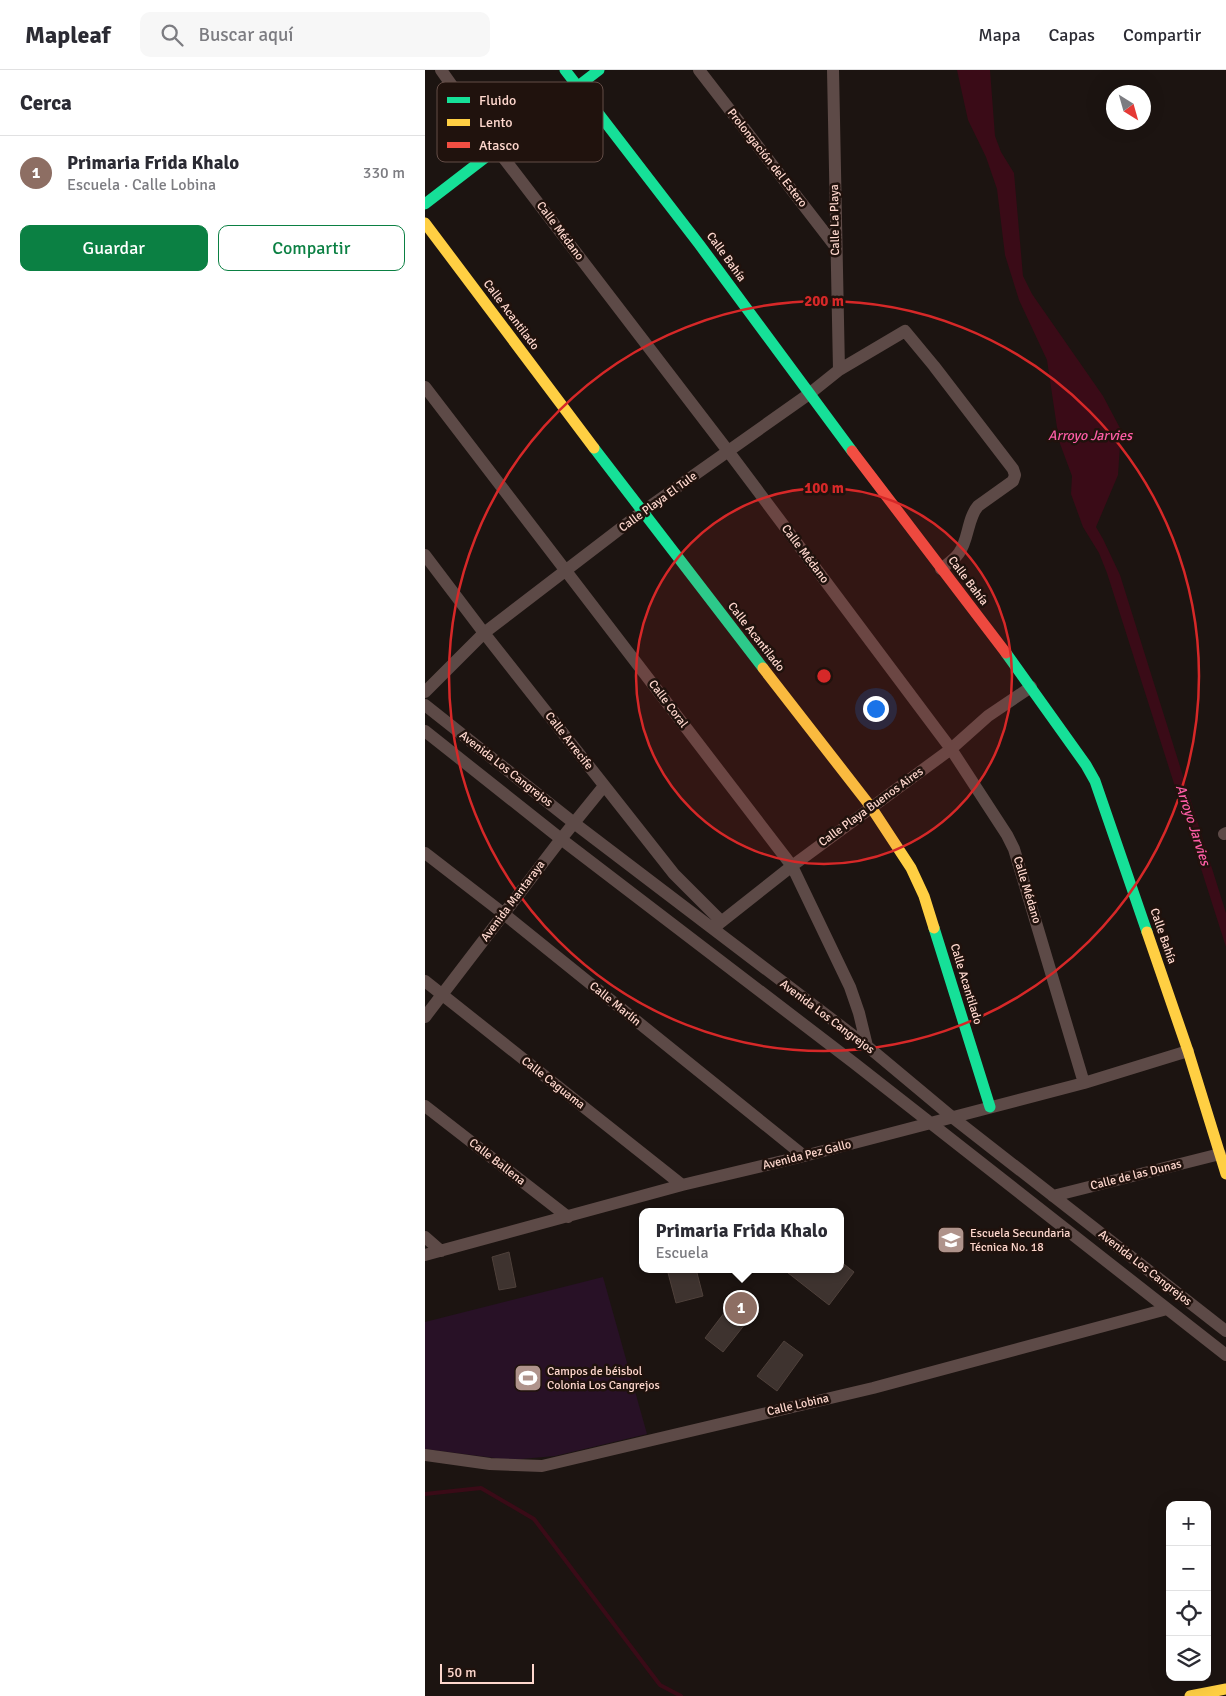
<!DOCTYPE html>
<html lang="es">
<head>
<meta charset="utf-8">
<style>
  :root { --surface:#fff; --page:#f7f7f7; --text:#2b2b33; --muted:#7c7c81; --line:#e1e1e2; --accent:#0b8043 }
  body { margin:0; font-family:Signika,sans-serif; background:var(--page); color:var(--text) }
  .controls { position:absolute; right:15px; bottom:15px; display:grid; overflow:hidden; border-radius:10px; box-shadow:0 5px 20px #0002 }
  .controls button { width:45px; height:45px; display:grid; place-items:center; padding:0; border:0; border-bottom:1px solid var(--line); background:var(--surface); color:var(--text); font:25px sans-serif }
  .compass { position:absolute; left:681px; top:15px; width:45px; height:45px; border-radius:50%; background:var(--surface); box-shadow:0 5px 20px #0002; rotate:143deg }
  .scale { position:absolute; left:15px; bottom:12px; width:94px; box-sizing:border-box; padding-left:5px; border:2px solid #fed7cd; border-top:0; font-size:14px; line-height:18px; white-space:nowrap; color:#fed7cd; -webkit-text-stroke:4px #20120d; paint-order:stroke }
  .you { position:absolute; left:450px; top:638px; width:18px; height:18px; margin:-12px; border:4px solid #fff; border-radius:50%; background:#1a73e8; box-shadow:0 0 0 8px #1a73e833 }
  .badge { display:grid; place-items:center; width:32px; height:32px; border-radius:50%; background:var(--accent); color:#fff; font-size:16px; font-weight:700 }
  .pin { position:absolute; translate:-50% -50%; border:2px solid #fff; box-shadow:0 1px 5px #0006 }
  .popup { position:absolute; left:214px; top:1138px; width:205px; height:65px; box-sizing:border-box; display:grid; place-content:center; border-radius:10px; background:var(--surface); filter:drop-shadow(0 1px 4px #0005); font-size:16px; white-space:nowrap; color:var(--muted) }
  .popup b { font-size:19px; color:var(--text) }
  .popup::after { content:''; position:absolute; left:50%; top:100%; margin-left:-10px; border:10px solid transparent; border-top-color:var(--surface) }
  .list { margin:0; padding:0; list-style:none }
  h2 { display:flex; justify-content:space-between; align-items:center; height:65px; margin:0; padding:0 20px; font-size:21px }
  h2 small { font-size:16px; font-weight:400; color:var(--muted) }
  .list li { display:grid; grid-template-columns:32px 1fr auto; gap:15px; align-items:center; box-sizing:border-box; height:75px; padding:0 20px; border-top:1px solid var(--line) }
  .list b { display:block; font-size:19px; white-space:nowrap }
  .list p { margin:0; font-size:16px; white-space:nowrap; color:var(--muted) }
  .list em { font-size:16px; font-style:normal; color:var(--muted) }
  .actions { display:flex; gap:10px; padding:15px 20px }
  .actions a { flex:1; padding:11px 0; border:1px solid var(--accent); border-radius:10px; text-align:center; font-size:18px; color:var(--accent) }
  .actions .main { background:var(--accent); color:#fff }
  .icon { flex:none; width:28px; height:28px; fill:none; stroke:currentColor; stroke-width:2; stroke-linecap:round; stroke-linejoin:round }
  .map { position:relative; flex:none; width:801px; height:1626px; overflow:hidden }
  header { display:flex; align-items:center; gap:30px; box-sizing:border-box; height:70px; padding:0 25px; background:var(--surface); border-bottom:1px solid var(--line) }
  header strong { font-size:24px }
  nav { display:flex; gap:28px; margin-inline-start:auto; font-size:18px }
  .search { width:350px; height:45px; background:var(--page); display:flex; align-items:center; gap:12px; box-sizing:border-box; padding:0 18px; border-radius:10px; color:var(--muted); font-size:19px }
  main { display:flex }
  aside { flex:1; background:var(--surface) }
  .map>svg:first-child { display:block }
</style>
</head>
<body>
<header>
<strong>Mapleaf</strong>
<div class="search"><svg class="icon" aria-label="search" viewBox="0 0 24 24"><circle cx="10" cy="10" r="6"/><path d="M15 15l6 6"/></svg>Buscar aquí</div>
<nav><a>Mapa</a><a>Capas</a><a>Compartir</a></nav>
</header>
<main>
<aside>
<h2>Cerca<small></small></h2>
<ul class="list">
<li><span class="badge" style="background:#8d6e63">1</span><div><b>Primaria Frida Khalo</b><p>Escuela · Calle Lobina</p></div><em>330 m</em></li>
</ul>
<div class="actions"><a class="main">Guardar</a><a>Compartir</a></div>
</aside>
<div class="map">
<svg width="801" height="1626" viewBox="0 0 801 1626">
  <rect width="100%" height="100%" fill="#1c1411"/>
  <path fill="#281126" d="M178 1207 222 1364 130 1386 85 1390 0 1379V1252Z"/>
  <path fill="#3a0b17" d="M532 0H565L570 66 576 82 589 103 598 206 607 224 678 326 696 360 693 405 671 457 678 469 695 505 801 843V877L682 503 674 483 658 457 646 424 647 406 634 371 622 290 594 230 580 185 572 119 561 87 543 50Z"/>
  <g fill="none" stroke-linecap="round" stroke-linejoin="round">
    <path stroke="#3a0b17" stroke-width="4" d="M0 1424 56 1418 109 1449 235 1615 256 1626"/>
  </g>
  <path fill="#3e332f" stroke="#4f413b" d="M84 1182 91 1217 74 1220 67 1187Z
    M415 1191 429 1202 404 1235 358 1199H415Z
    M242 1199H271L278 1226 251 1233Z
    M309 1230 328 1244 298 1282 280 1268Z
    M359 1271 378 1285 352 1321 332 1306Z"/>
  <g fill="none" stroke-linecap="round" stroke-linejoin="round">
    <path stroke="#5d4a47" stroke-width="12" d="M16 0 71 78 303 381 526 679 582 765 589 779 659 1013
      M274 0 410 176
      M408 0 414 300
      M0 317 367 796 425 917 434 943 442 976
      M0 485 59 563 249 804 296 851
      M0 622 59 563 217 442 384 324 414 300 480 261 509 296 588 399 590 405 588 411 553 436C542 449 544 469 534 483 529 490 522 494 516 499
      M0 635 149 753 442 976 527 1047 801 1261
      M0 661 136 769 429 993 801 1285
      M799 764 801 763
      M0 783 79 844 379 1086
      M291 856 367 796 526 679 563 646 606 617
      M0 911 257 1115
      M0 947 136 769 179 716
      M0 1036 143 1147
      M628 1126 795 1084
      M0 1167 16 1181
      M0 1185 257 1115 379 1086 659 1013 763 981
      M0 1385 65 1394 117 1396 448 1318 742 1239"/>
    <path stroke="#16e098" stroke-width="11" d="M140 0 274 174 427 381
      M0 134 174 0
      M169 378 338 598
      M581 583 661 695 670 711 722 862
      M509 858 565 1037"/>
    <path stroke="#ffcf43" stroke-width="11" d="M0 153 169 378
      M338 598 446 737 486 798 499 826 509 858
      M722 862 763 981 801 1104
      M765 1626 801 1619"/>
    <path stroke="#f24e42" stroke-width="11" d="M427 381 581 583"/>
  </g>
  <circle cx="399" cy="606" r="188" fill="#d62828" fill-opacity=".12"/>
  <g fill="none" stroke="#d62828" stroke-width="2.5">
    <circle cx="399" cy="606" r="188"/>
    <circle cx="399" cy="606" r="375"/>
  </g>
  <defs>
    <symbol id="school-square" viewBox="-11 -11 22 22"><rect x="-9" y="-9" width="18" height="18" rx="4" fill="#af938b" stroke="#20120d"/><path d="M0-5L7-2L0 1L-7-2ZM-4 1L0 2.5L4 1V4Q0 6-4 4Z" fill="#fff"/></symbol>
    <symbol id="stadium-square" viewBox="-11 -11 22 22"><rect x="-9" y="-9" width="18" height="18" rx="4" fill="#af938b" stroke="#20120d"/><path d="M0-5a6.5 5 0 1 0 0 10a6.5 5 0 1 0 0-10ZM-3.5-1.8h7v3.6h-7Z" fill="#fff"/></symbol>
  </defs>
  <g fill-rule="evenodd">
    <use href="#school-square" x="510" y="1154" width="32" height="32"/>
    <use href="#stadium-square" x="87" y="1292" width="32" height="32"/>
  </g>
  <g text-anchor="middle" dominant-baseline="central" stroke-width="5" stroke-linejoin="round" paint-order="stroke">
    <g font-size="12" fill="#fed7cd" stroke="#20120d">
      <text transform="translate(342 88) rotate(52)">Prolongación del Estero</text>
      <text transform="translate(410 150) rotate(-91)">Calle La Playa</text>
      <text transform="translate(135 161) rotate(53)">Calle Médano</text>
      <text transform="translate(301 187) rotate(54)">Calle Bahía</text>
      <text transform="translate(86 245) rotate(53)">Calle Acantilado</text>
      <text transform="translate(233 432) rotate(-36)">Calle Playa El Tule</text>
      <text transform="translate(380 484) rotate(53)">Calle Médano</text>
      <text transform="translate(543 511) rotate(53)">Calle Bahía</text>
      <text transform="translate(331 567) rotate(52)">Calle Acantilado</text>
      <text transform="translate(243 634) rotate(53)">Calle Coral</text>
      <text transform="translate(144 671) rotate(52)">Calle Arrecife</text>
      <text transform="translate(81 699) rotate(38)">Avenida Los Cangrejos</text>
      <text transform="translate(446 737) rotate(-36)">Calle Playa Buenos Aires</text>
      <text transform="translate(602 820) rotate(73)">Calle Médano</text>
      <text transform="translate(88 831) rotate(-53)">Avenida Mantaraya</text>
      <text transform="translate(738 866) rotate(71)">Calle Bahía</text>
      <text transform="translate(541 914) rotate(73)">Calle Acantilado</text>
      <text transform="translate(190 934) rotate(39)">Calle Marlín</text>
      <text transform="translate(402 947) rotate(37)">Avenida Los Cangrejos</text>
      <text transform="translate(128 1013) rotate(38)">Calle Caguama</text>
      <text transform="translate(382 1085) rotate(-14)">Avenida Pez Gallo</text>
      <text transform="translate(72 1092) rotate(38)">Calle Ballena</text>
      <text transform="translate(711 1105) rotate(-14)">Calle de las Dunas</text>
      <text transform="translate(720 1198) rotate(38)">Avenida Los Cangrejos</text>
      <text transform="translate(373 1335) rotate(-13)">Calle Lobina</text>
    </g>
    <g font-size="12" fill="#fed7cd" stroke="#20120d" text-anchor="start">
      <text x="545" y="1163">Escuela Secundaria<tspan x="545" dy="14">Técnica No. 18</tspan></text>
      <text x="122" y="1301">Campos de béisbol<tspan x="122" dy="14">Colonia Los Cangrejos</tspan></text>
    </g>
    <g font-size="14" font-style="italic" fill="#fc5da5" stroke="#20120d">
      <text x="665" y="365">Arroyo Jarvies</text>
      <text transform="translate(768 755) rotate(72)">Arroyo Jarvies</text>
    </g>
  </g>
  <rect x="12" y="12" width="166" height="80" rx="8" fill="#20120d" stroke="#634d47" stroke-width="1"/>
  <rect x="22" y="27" width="23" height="6" fill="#16e098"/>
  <rect x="22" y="49" width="23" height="7" fill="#ffcf43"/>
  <rect x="22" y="72" width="23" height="6" fill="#f24e42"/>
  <g font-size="14" fill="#fed7cd">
    <text x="54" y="35">Fluido</text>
    <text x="54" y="57">Lento</text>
    <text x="54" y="80">Atasco</text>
  </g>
  <circle cx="399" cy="606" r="8" fill="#d62828" stroke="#20120d" stroke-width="2.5"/>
  <g font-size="15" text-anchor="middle" font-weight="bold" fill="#d62828" stroke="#20120d" stroke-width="5" stroke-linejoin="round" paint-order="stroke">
    <text x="399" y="236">200 m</text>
    <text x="399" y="423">100 m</text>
  </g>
</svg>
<div class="controls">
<button>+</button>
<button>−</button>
<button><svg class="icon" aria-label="locate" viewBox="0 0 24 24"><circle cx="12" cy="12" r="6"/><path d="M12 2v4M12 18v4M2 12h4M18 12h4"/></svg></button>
<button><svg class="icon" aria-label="layers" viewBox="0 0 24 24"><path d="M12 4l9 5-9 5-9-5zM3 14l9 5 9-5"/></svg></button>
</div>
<svg class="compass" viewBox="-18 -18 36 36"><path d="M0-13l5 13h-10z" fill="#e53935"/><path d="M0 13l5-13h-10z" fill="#7c7c81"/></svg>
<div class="scale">50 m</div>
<div class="you"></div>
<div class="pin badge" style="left:316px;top:1238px;background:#8d6e63">1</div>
<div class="popup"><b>Primaria Frida Khalo</b>Escuela</div>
</div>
</main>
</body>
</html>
